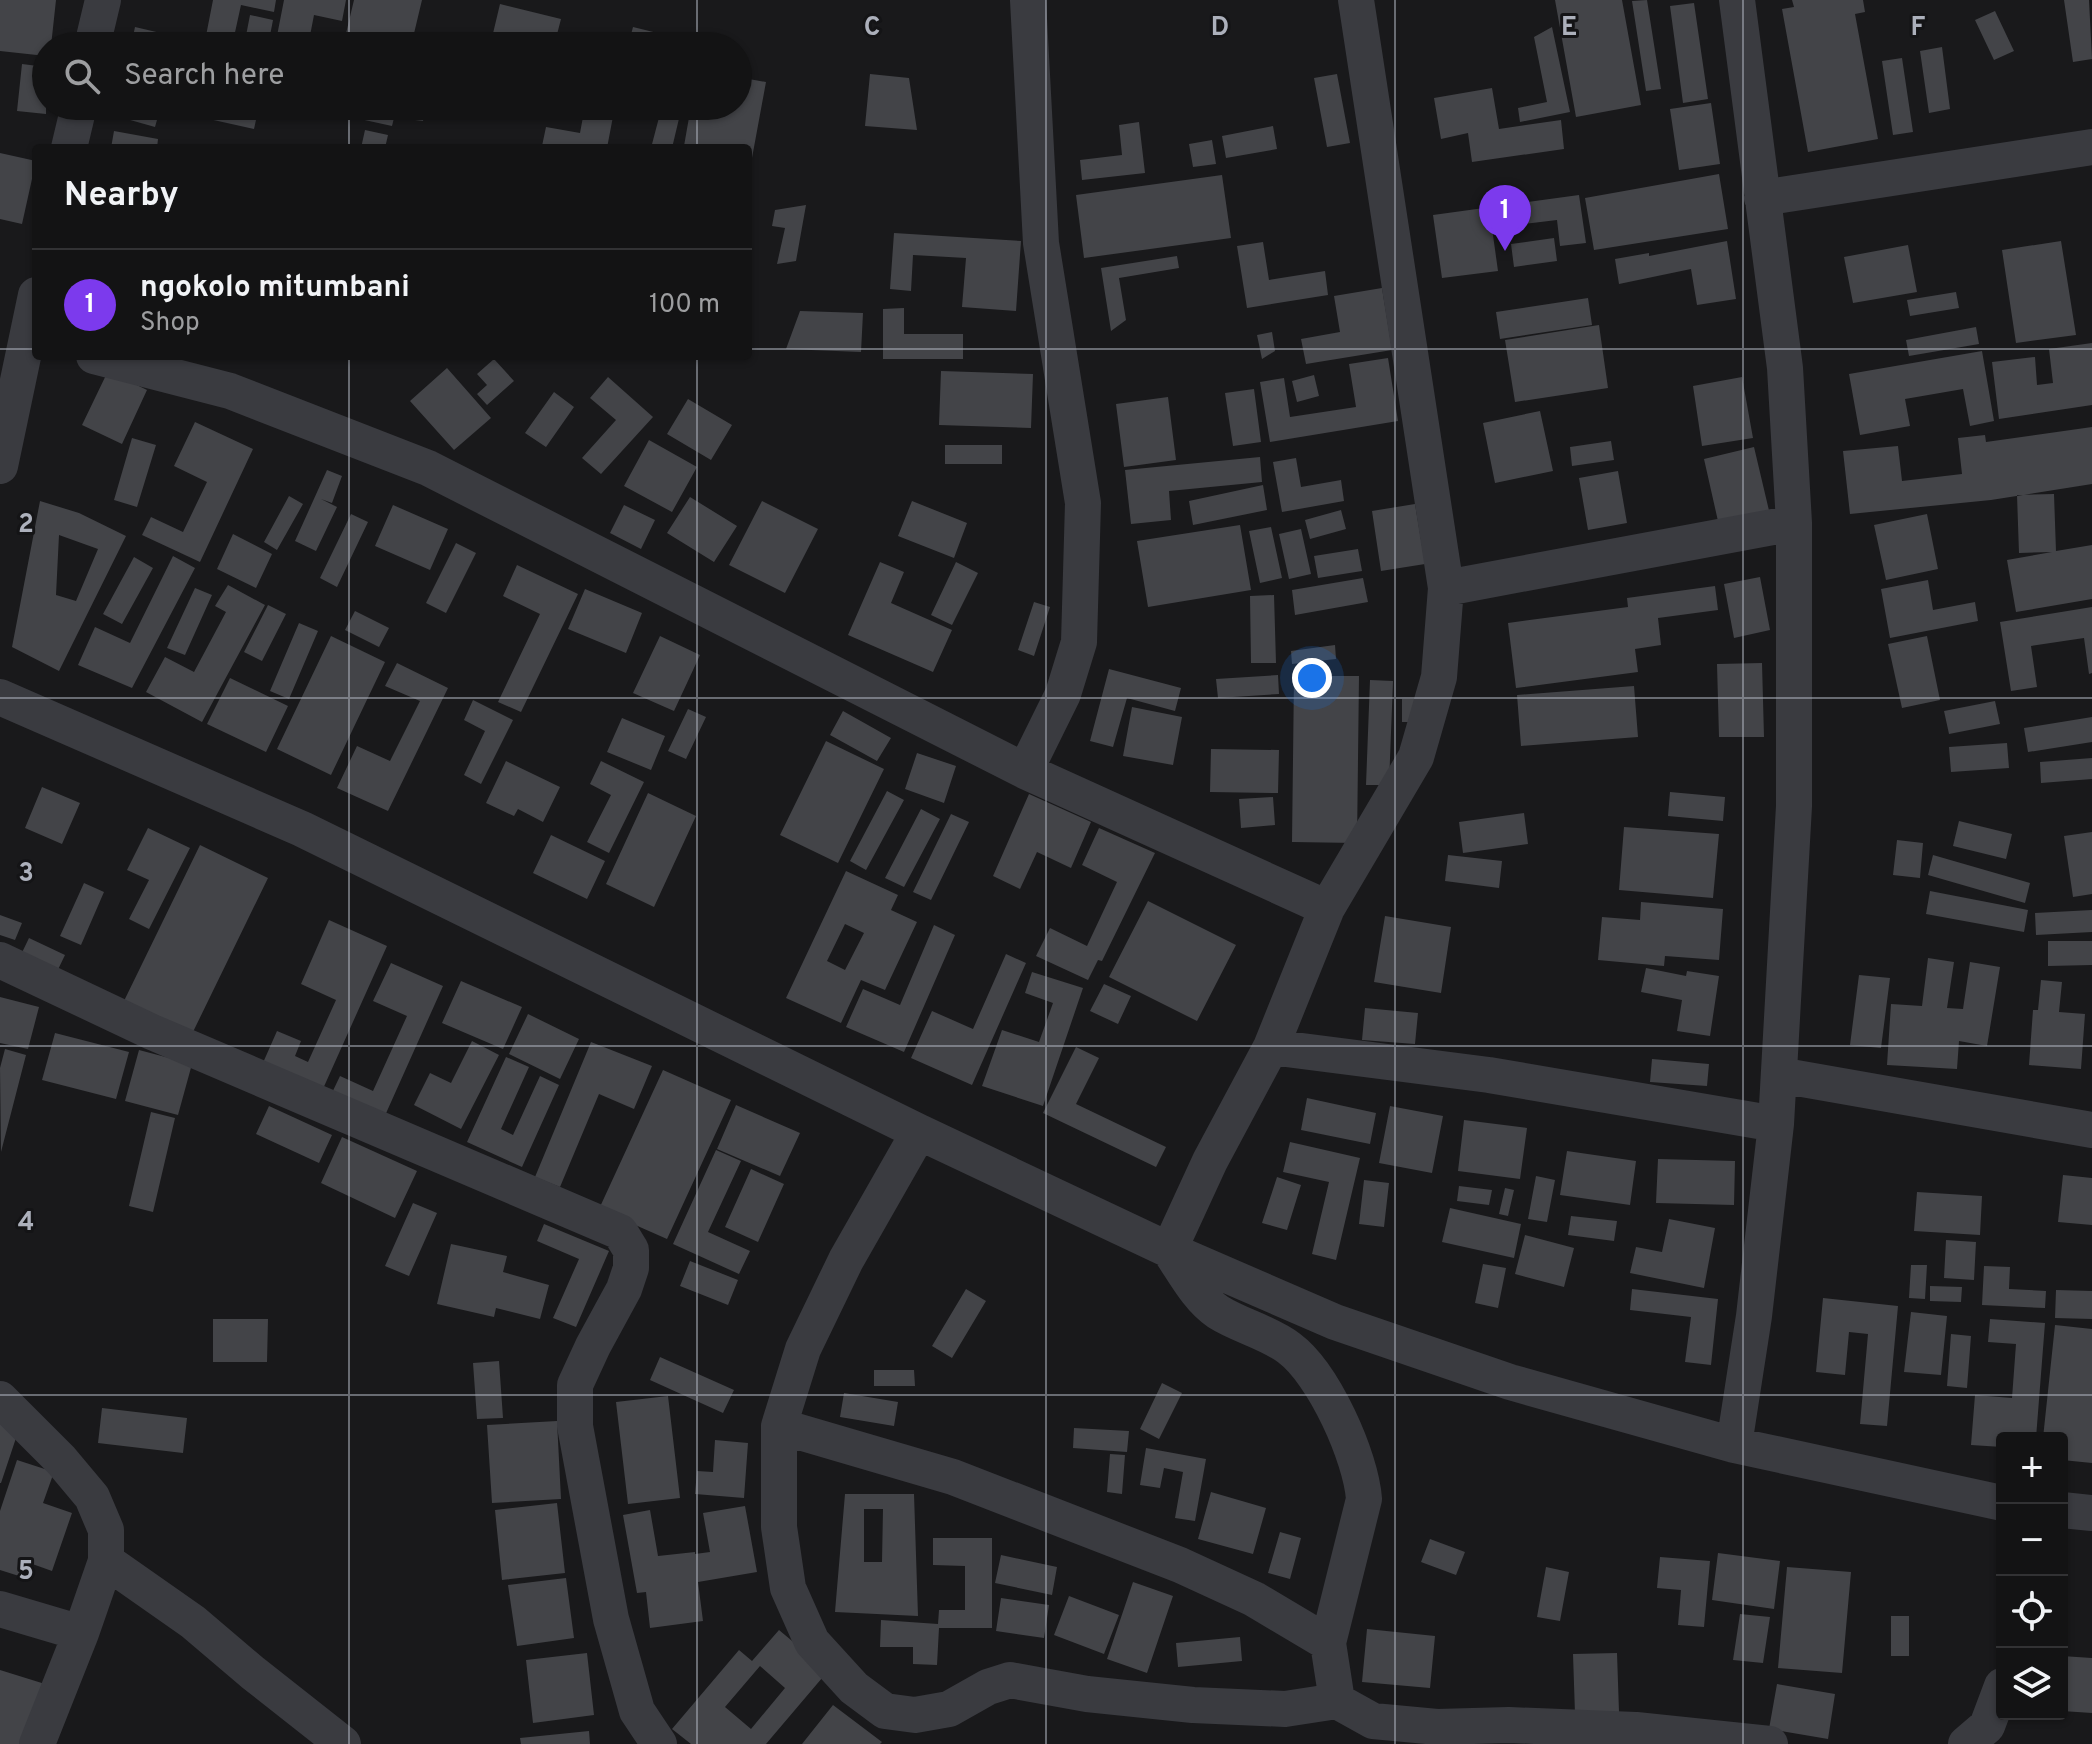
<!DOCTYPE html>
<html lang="en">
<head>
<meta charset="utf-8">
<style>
  :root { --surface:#131314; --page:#1c1c1d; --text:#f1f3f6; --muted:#9d9ea0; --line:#323234; --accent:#7c3aed }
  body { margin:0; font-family:Overpass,sans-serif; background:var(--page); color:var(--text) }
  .controls { position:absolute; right:24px; bottom:24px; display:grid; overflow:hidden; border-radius:8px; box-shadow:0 2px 6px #0004 }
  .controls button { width:72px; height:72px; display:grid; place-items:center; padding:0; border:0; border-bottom:2px solid var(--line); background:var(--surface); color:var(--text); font:40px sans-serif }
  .you { position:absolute; left:1312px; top:678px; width:28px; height:28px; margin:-20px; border:6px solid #fff; border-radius:50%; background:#1a73e8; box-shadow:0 0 0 12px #1a73e833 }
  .badge { display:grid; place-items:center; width:52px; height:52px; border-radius:50%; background:var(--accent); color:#fff; font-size:26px; font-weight:700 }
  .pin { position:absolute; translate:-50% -66px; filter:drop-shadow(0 2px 4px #0008) }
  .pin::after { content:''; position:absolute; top:42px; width:28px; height:24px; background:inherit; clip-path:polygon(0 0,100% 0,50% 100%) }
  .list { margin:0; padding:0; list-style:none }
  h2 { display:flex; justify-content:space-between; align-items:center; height:104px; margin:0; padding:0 32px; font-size:34px }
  h2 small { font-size:26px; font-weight:400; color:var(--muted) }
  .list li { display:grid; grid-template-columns:52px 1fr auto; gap:24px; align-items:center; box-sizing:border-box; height:112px; padding:0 32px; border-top:2px solid var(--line) }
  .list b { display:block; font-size:30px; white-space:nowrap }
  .list p { margin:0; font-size:26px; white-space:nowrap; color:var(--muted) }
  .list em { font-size:26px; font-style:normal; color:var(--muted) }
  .icon { flex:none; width:44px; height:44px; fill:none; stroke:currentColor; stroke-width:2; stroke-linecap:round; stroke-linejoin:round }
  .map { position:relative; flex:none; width:2092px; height:1744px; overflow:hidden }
  .search { position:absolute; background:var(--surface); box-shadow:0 2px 6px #0004; left:32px; top:32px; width:720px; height:88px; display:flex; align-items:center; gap:20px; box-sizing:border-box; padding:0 28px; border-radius:44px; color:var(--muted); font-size:30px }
  .panel { position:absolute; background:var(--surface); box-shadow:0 2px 6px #0004; left:32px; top:144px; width:720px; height:216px; border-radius:8px }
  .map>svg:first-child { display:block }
</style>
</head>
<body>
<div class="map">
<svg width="2092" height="1744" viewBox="0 0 2092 1744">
  <rect width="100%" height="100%" fill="#19191b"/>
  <path fill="#434448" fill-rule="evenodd" d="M0 0H56L51 46H46V56L0 51Z
    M213 0H276L274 12 241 5 232 46H204Z
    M284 0H346L342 21 314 15 308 46H275Z
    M354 0H422L411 46H343Z
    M1555 0H1622L1641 105 1576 117Z
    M1647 0 1661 89 1646 91 1632 1Z
    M1792 0H1863L1865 12 1855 14 1878 139 1808 152 1782 9 1794 7Z
    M2064 0H2089L2092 59 2073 62Z
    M1694 3 1708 99 1683 103 1670 6Z
    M500 4 561 19 554 46H490Z
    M1995 11 2014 51 1994 60 1975 20Z
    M250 15 273 20 268 46H244Z
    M135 27 195 41 194 46H131Z
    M633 27 698 43 697 46H628Z
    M1552 27 1570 112 1520 122 1518 108 1547 102 1534 37Z
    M1942 47 1950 109 1929 113 1920 51Z
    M1902 58 1913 132 1893 135 1882 61Z
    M22 64 46 67V114L17 111Z
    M870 74 909 78 917 130 865 126Z
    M1337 74 1350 143 1327 147 1314 78Z
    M738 77 766 82 752 158 748 157V148L684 146 691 106H738Z
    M1492 88 1499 129 1561 120 1564 149 1472 162 1468 133 1441 139 1434 98Z
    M1711 103 1720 164 1679 170 1670 109Z
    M118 106H161L155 127 116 116Z
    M194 106H234L258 111 254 129 191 115Z
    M329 106H397L392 126 328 112Z
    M409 106H425L423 121 407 119Z
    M585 106H615L607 148 542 146 546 127 580 133Z
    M662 106H682L672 148H651Z
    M1139 122 1145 173 1082 180 1080 160 1122 155 1119 125Z
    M1273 126 1277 149 1226 158 1222 136Z
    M365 130 388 135 385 148H361Z
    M114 131 158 139 157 148H111Z
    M1212 140 1216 164 1193 167 1189 144Z
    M0 153 36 161 22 224 0 219Z
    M1719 174 1728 229 1594 250 1585 198Z
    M1222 175 1231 238 1084 258 1076 195Z
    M1579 195 1586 243 1560 246 1557 220 1492 228 1498 271 1442 278 1433 215Z
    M806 205 796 261 777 264 785 228 772 226 775 210Z
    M894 233 1021 241 1016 311 962 307 966 258 913 255 911 291 890 289Z
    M1554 238 1557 261 1514 267 1511 244Z
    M1727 241 1736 299 1697 305 1691 269 1619 284 1615 259 1649 253V256Z
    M2061 241 2076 335 2016 343 2002 250Z
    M1263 242 1269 280 1325 271 1328 295 1247 308 1237 246Z
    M1908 245 1917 292 1853 303 1844 257Z
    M1177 256 1179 268 1119 278 1126 320 1111 331 1101 268Z
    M1382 288 1392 350 1306 364 1301 339 1340 332 1334 296Z
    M1956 292 1959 308 1910 316 1907 300Z
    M1588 298 1592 325 1500 339 1496 312Z
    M904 308V334H963V359H883V309Z
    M800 311 863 313 861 352 786 349Z
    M1599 325 1608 388 1515 402 1505 340Z
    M1976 327 1979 344 1909 356 1906 340Z
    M1272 332 1275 351 1262 359 1257 335Z
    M2092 343V405L1999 419 1992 362 2035 357 2037 385 2053 383 2049 349Z
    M1982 351 1994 421 1970 426 1963 389 1905 399 1910 426 1860 435 1849 374Z
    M1388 358 1398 421 1270 442 1260 382 1284 378 1290 417 1356 407 1349 364Z
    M494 359 514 381 487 405 477 394 487 385 477 374Z
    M447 368 491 418 454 450 410 401Z
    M108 371 147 390 122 444 82 425Z
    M941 371 1033 374 1031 428 939 425Z
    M1314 375 1319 396 1297 402 1292 381Z
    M608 377 653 417 601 474 582 458 616 420 590 398Z
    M1742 377 1753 438 1702 446 1693 386Z
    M1254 389 1261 442 1233 446 1225 393Z
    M554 392 574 407 546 447 525 433Z
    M1168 397 1176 460 1124 467 1116 404Z
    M688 399 732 425 711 460 667 434Z
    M1540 411 1553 471 1495 483 1483 423Z
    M195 422 253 449 200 562 142 535 151 517 183 532 207 482 174 466Z
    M2092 427V484L1991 500 1850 514 1843 451 1898 446 1902 481 1962 474 1958 438 1985 435 1986 442Z
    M132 438 156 445 137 507 114 500Z
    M649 440 697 467 672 512 624 486Z
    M1611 441 1614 460 1572 466 1570 447Z
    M945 445H1002V464H945Z
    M1754 447 1771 519 1720 530 1704 459Z
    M1260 457 1262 482 1169 491 1171 520 1131 524 1125 470Z
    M1296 458 1301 487 1341 480 1344 501 1282 512 1273 462Z
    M327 470 342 476 332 503 321 499 337 507 316 551 295 541Z
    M1618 471 1627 523 1588 530 1579 478Z
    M1263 485 1267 510 1193 525 1189 501Z
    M2054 494 2056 551 2092 545V599L2016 612 2007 560 2052 552 2019 553 2017 495Z
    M289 496 303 504 277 550 264 542Z
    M690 497 737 526 714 562 667 533Z
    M40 501 79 513 126 536 59 671 12 647ZM59 535 98 549 76 601 56 595Z
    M762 501 818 529 785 593 729 565Z
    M912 501 967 523 954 558 898 536Z
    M1415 504 1425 564 1381 571 1372 511Z
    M393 505 448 529 430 570 375 546Z
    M624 505 655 520 641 549 610 533Z
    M1341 510 1346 529 1310 539 1305 520Z
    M351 514 368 522 337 587 320 578Z
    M1927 514 1938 569 1886 580 1874 525Z
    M1240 525 1251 590 1148 607 1137 541Z
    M1271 527 1282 578 1260 583 1249 531Z
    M1301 529 1311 574 1289 579 1279 534Z
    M233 534 272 554 256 588 217 569Z
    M456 543 476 553 446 613 426 603Z
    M1358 549 1362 571 1318 578 1314 556Z
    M173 556 195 568 132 688 78 665 95 627 130 643Z
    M134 557 153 568 122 624 103 614Z
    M880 562 904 572 891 603 952 630 933 672 848 635Z
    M956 562 978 573 952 625 931 615Z
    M517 565 578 594 521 712 498 702 540 614 503 596Z
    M1760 577 1770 630 1734 638 1724 584Z
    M1363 578 1368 602 1295 615 1292 590Z
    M1928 580 1933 610 1975 602 1978 621 1890 638 1881 589Z
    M228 585 265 605 202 722 146 692 165 657 194 672 226 612 215 606Z
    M1715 586 1718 610 1658 618 1661 645 1635 649 1638 672 1516 688 1508 623 1628 607 1627 598Z
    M195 588 212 595 185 655 167 648Z
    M585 589 642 613 626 653 568 629Z
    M1274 595 1276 663H1251L1250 596Z
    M1034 602 1050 607 1034 656 1018 650Z
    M268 605 286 614 262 661 244 652Z
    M2092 607V673L2089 674 2084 638 2031 646 2037 687 2011 691 2000 622Z
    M355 611 389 628 379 647 345 630Z
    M299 623 318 631 289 699 270 691Z
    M331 636 385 662 331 775 277 749Z
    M660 636 700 655 674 711 633 693Z
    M1927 636 1940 700 1902 708 1888 644Z
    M1335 645 1336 659 1292 664 1291 651Z
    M397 663 448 688 388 811 337 788 357 746 390 761 420 701 385 686Z
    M1762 663 1764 737H1719L1717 664Z
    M1109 669 1181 688 1175 711 1127 698 1113 747 1090 741Z
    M1278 675 1279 694 1218 698 1216 679Z
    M1294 676H1359L1357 843 1292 842Z
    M230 678 288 706 266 752 207 724Z
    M1370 680 1393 681 1389 785H1366Z
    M1634 686 1638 737 1521 746 1517 695Z
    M1402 699H1431V722H1402Z
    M473 700 513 720 481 784 464 775 485 731 464 720Z
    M1995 701 2000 724 1949 734 1944 711Z
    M1132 707 1182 717 1173 765 1123 756Z
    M688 709 706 717 686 759 668 751Z
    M843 711 891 738 877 761 830 735Z
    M2092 717V742L2028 752 2024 728Z
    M622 718 665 736 651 770 607 752Z
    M826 741 884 769 838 863 780 835Z
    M2007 743 2009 768 1951 772 1949 747Z
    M1211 749 1279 750 1278 793 1210 792Z
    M917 753 956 766 944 803 905 789Z
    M2092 758V779L2041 783 2040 762Z
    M506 761 560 787 543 822 518 809 514 816 486 803Z
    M601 761 644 782 609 853 587 842 611 795 590 784Z
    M42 787 80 803 62 844 25 828Z
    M887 791 904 800 866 870 850 861Z
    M1670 792 1725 797 1723 821 1668 816Z
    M648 793 696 816 654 907 606 884Z
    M1029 794 1091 822 1071 868 1037 852 1020 889 993 876Z
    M1273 797 1275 825 1241 828 1239 799Z
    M921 809 940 819 904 887 885 878Z
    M1524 813 1528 844 1463 853 1459 822Z
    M951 814 969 822 931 900 913 892Z
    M1959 821 2012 834 2006 859 1953 846Z
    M1624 827 1719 834 1713 898 1619 890Z
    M148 828 190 848 149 929 129 919 149 880 127 870Z
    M1099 828 1155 853 1102 961 1098 960 1088 980 1036 956 1050 928 1087 946 1117 882 1082 865Z
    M2092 832V894L2073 897 2064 836Z
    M551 835 605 861 587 899 533 873Z
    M1897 840 1923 843 1920 878 1893 875Z
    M200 845 268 878 191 1036 123 1003Z
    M1448 855 1502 861 1499 888 1445 881Z
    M1933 855 2030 883 2025 903 1928 875Z
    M846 871 898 895 891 910 917 922 885 990 861 980 841 1023 786 998ZM845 924 864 933 845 970 827 961Z
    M84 883 104 892 81 945 60 936Z
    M1930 891 2028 910 2024 932 1926 914Z
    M1148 901 1236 945 1197 1021 1109 977Z
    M1641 902 1723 909 1719 960 1665 956 1664 966 1598 960 1602 917 1640 920Z
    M2092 910V932L2036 935 2035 913Z
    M0 915 22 923 15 940 0 935Z
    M1385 916 1451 927 1441 993 1374 982Z
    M329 920 387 946 322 1091 262 1065 277 1031 301 1041 295 1056 308 1062 336 1000 301 984Z
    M934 925 955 935 904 1052 846 1027 863 989 900 1005Z
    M29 938 65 955 52 982 16 965Z
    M2048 941H2092V965L2048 966Z
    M1006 954 1026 963 972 1085 911 1058 932 1011 973 1029Z
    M1928 958 1954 962 1947 1008 1963 1009 1970 962 2000 967 1987 1046 1959 1041 1957 1069 1887 1065 1891 1004 1922 1006Z
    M391 963 443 986 383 1120 330 1097 340 1076 373 1091 407 1016 373 1001Z
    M1646 968 1686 976 1687 971 1719 976 1710 1036 1677 1031 1682 1000 1641 992Z
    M1032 972 1083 988 1043 1106 982 1086 1002 1030 1039 1042 1053 1003 1025 993Z
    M1859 975 1890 978 1881 1048 1850 1045Z
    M2041 980 2062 982 2059 1012 2085 1014 2081 1069 2029 1065 2033 1010H2038Z
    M461 981 522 1007 503 1049 442 1023Z
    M1104 984 1131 996 1118 1024 1090 1011Z
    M0 997 39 1007 28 1049 0 1043Z
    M1365 1008 1418 1013 1415 1044 1362 1040Z
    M528 1014 579 1039 560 1079 509 1054Z
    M55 1033 129 1052 116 1099 42 1080Z
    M472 1041 499 1055 461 1129 414 1105 430 1073 451 1083Z
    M591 1042 652 1066 634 1109 599 1094 560 1187 535 1177Z
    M1076 1047 1099 1058 1076 1104 1166 1147 1156 1167 1043 1113Z
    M5 1049 26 1055 1 1152 0 1068Z
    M139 1050 192 1064 178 1115 125 1101Z
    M506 1057 529 1067 501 1129 513 1135 540 1076 559 1085 522 1167 467 1142Z
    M1652 1059 1709 1064 1707 1086 1650 1082Z
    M663 1070 731 1100 667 1239 599 1209Z
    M1307 1098 1376 1113 1370 1144 1301 1130Z
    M736 1105 800 1133 780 1176 717 1149Z
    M269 1106 332 1135 319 1163 256 1134Z
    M1390 1106 1443 1116 1432 1173 1379 1163Z
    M151 1112 175 1118 153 1212 129 1206Z
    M1464 1120 1527 1128 1520 1179 1458 1171Z
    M342 1137 417 1171 395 1218 321 1183Z
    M1290 1142 1360 1158 1336 1260 1312 1254 1329 1182 1283 1172Z
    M716 1150 741 1161 708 1232 750 1251 739 1274 673 1244Z
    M1567 1151 1636 1161 1630 1205 1560 1195Z
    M1658 1159 1735 1161 1734 1205 1656 1203Z
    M751 1169 784 1184 758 1242 725 1227Z
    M2063 1175 2092 1178V1225L2058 1222Z
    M1536 1176 1555 1180 1547 1222 1528 1219Z
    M1277 1177 1301 1185 1287 1230 1262 1223Z
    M1364 1180 1389 1183 1384 1227 1359 1224Z
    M1459 1186 1492 1190 1489 1205 1457 1201Z
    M1505 1188 1514 1190 1508 1216 1499 1214Z
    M1917 1192 1982 1196 1980 1235 1914 1231Z
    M413 1203 437 1213 409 1276 385 1266Z
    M1450 1208 1521 1224 1514 1258 1442 1242Z
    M1571 1216 1617 1221 1614 1241 1568 1235Z
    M1669 1219 1715 1228 1704 1288 1630 1273 1636 1247 1662 1252Z
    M544 1224 609 1251 576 1327 553 1318 579 1259 537 1241Z
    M1525 1235 1574 1248 1564 1287 1515 1274Z
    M1946 1240 1976 1242 1974 1280 1944 1278Z
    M451 1244 507 1256 503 1272 549 1285 540 1319 496 1308 494 1317 437 1304Z
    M690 1261 738 1280 728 1305 680 1286Z
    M1483 1264 1506 1268 1498 1308 1475 1303Z
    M1911 1265H1927L1925 1299 1909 1298Z
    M1984 1266 2010 1267 2009 1289 2046 1291 2045 1308 1982 1305Z
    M1930 1286 1962 1287 1961 1302 1930 1301Z
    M966 1289 986 1301 952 1358 932 1346Z
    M1632 1289 1718 1299 1711 1365 1685 1362 1691 1317 1630 1310Z
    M2056 1290 2092 1291V1319L2055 1318Z
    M1823 1298 1898 1306 1887 1426 1860 1424 1868 1334 1849 1332 1845 1375 1816 1372Z
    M1911 1312 1947 1316 1941 1375 1904 1372Z
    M213 1319H268L267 1362H213Z
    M1990 1319 2045 1323 2036 1438H2002V1447L1971 1445 1975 1395 2012 1398 2016 1344 1988 1342Z
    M2055 1325 2092 1329V1463L2062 1460V1438H2043Z
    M1951 1334 1971 1336 1967 1388 1947 1386Z
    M660 1357 734 1390 723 1413 650 1380Z
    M499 1361 503 1418 477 1419 473 1363Z
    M874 1370H914L915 1386H874Z
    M1162 1383 1182 1393 1159 1439 1140 1429Z
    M844 1393 898 1402 894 1426 840 1417Z
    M668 1396 680 1498 628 1504 616 1402Z
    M102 1408 187 1418 183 1453 98 1443Z
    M0 1409 23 1417 1 1483H0Z
    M557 1421 561 1499 492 1503 487 1425Z
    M1074 1428 1129 1431 1127 1452 1073 1448Z
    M715 1440 748 1443 744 1498 695 1494 697 1471 713 1472Z
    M1146 1448 1206 1459 1195 1521 1175 1518 1183 1472 1164 1468 1160 1488 1140 1485Z
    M1110 1454 1125 1455 1122 1494 1107 1492Z
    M17 1460 54 1472 43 1503 72 1513 52 1571 24 1561 19 1576 0 1570V1511Z
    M1211 1492 1266 1508 1253 1554 1198 1539Z
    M845 1494H914L918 1616 835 1612ZM864 1509H883L882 1562H864Z
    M557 1503 565 1573 502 1580 495 1510Z
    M745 1506 757 1572 698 1582 703 1621 650 1628 646 1592 637 1593 623 1515 650 1510 658 1556 695 1552V1554L710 1552 703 1513Z
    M1280 1532 1301 1538 1290 1579 1268 1573Z
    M933 1538H992V1628H939L937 1665 913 1664V1647H880L881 1620 938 1624 939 1610H965V1566L933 1565Z
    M1430 1539 1465 1552 1456 1575 1421 1562Z
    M1718 1553 1780 1561 1774 1609 1712 1600Z
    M1001 1555 1057 1567 1052 1595 995 1583Z
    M1660 1557 1710 1561 1704 1627 1678 1625 1681 1590 1657 1588Z
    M1546 1567 1569 1572 1560 1621 1537 1617Z
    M1787 1567 1851 1572 1842 1673 1778 1668Z
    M566 1578 574 1638 517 1646 508 1585Z
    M1133 1582 1173 1596 1147 1673 1107 1659Z
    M1069 1596 1119 1615 1104 1654 1054 1635Z
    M1001 1598 1049 1605 1044 1638 996 1631Z
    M1740 1614 1770 1617 1763 1663 1733 1660Z
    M1891 1616H1909V1656H1891Z
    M1367 1629 1435 1636 1430 1688 1362 1682Z
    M779 1630 828 1671 766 1744H691L672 1729 739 1650 752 1661ZM760 1666 785 1688 751 1729 725 1707Z
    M1240 1637 1242 1661 1178 1667 1176 1643Z
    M587 1653 594 1715 533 1723 526 1660Z
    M1617 1653 1619 1712 1575 1714 1573 1654Z
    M2062 1656 2092 1658V1713L2062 1711Z
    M0 1670 45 1684 25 1744H0Z
    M1777 1684 1835 1694 1828 1739 1769 1729Z
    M833 1705 882 1742 880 1744H802Z
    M589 1731 590 1744H521L520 1738Z"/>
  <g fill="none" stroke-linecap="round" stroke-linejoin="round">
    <path stroke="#3a3b40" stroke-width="36" d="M1356 0 1446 588 1439 677 1416 757 1327 908 1271 1047 1210 1161 1169 1250C1183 1270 1197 1298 1218 1312 1240 1326 1268 1332 1289 1348 1324 1374 1361 1457 1364 1499L1328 1643 1337 1701 1373 1721 1437 1727 1509 1725 1636 1730 1770 1744
      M92 46 103 0
      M69 148 79 106
      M1762 198 2092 147
      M94 356 230 391 428 468 1025 771 1327 908
      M0 466 36 295
      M1446 588 1794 523
      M0 697 302 829 919 1132 1169 1250 1335 1322 1510 1382 1734 1445 2002 1503
      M1025 771 1063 694 1079 642 1083 503 1041 243 1028 0
      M0 960 152 1032 620 1232 631 1250V1268L624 1289 593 1346 575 1385V1426L611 1619 637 1711 659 1744
      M1271 1047 1489 1075 1776 1124
      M1779 1075 2092 1130
      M919 1132 846 1260 803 1349 779 1426V1527L788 1588 812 1642 854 1688 885 1711 915 1715 949 1709 988 1687 1010 1680 1087 1694 1193 1705 1285 1709 1337 1701
      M0 1399 61 1460 92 1497 106 1530V1561L81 1633 37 1744
      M779 1426 953 1477 1180 1565 1254 1599 1328 1643
      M1734 1445 1754 1316 1776 1124 1794 806V523L1785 368 1737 0
      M2062 1510 2092 1513
      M106 1561 193 1622 253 1673 343 1744
      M0 1609 81 1633
      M1966 1744 1987 1726 2002 1686"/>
  </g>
  <path fill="none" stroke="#acb0bb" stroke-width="2" stroke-opacity="0.55" d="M349 0V46M697 0V46M1046 0V1744M1395 0V1744M1743 0V1744M349 106V148M697 106V148M0 349H36M748 349H2092M349 356V1744M697 356V1744M0 698H2092M0 1046H2092M0 1395H2092"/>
  <g font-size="26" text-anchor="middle" font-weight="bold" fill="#acb0bb" stroke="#141416" stroke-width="6" stroke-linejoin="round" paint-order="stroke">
    <text x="872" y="35">C</text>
    <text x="1220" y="35">D</text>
    <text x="1569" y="35">E</text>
    <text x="1918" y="35">F</text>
    <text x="26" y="532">2</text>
    <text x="26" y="881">3</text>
    <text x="26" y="1230">4</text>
    <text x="26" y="1579">5</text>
  </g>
</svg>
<div class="controls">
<button>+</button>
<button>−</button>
<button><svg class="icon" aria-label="locate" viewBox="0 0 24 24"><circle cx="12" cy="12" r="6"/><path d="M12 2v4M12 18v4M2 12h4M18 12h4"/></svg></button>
<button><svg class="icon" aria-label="layers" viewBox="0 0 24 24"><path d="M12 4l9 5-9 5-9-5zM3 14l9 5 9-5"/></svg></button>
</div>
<div class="you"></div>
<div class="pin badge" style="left:1505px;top:251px">1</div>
<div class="search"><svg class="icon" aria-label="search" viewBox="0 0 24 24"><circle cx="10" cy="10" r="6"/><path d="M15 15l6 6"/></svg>Search here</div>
<section class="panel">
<h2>Nearby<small></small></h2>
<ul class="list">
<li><span class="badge">1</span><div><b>ngokolo mitumbani</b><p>Shop</p></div><em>100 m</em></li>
</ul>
</section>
</div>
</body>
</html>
